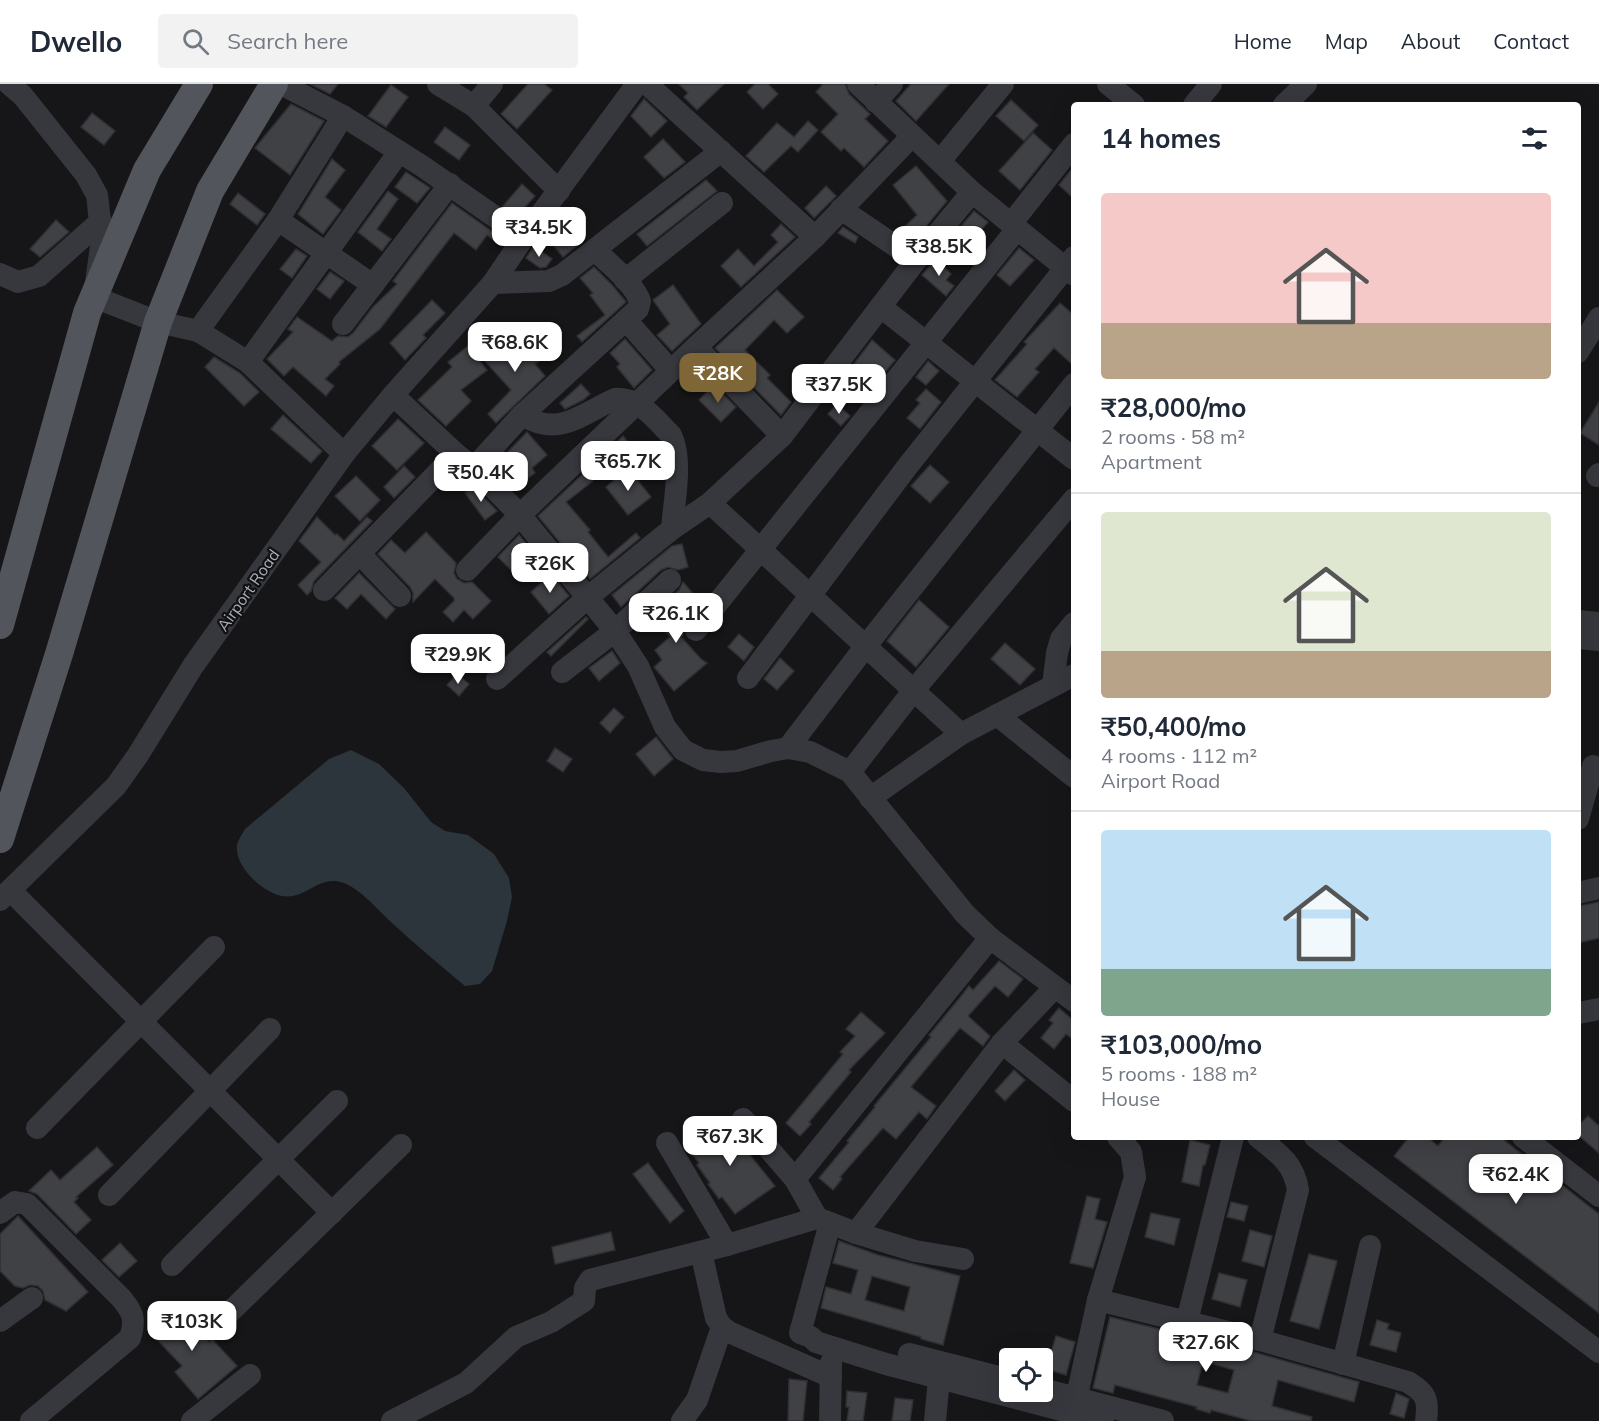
<!DOCTYPE html>
<html lang="en">
<head>
<meta charset="utf-8">
<style>
	body { margin:0; font-family:Mulish,sans-serif; background:#f2f2f3; color:#1f2937; height:100vh; display:flex; flex-direction:column; font-size:22px; white-space:nowrap }
	* { box-sizing:border-box; margin:0 }
	p { font-size:20px; color:#747a83 }
	.icon { flex:none; width:33px; height:33px; fill:none; stroke:currentColor; stroke-width:2; stroke-linecap:round; stroke-linejoin:round }
	.map { position:relative; flex:1; overflow:hidden }
	.panel { position:absolute; left:1071px; top:18px; width:510px; height:1038px; display:flex; flex-direction:column; background:#fff; border-radius:6px; box-shadow:0 6px 24px #0002 }
	.panel>* { flex:none }
	.fabs { position:absolute; left:999px; top:1264px; display:grid; gap:12px }
	.fabs a { display:grid; place-items:center; width:54px; height:54px; border-radius:6px; background:#fff; box-shadow:0 6px 24px #0002; font-size:30px }
	.price { position:absolute; translate:-50% -51px; padding:0 14px; border-radius:12px; background:#fff; color:#222; font-size:20px; line-height:39px; filter:drop-shadow(0 2px 3px #0008) }
	.price::after { content:''; position:absolute; left:50%; top:36px; width:18px; height:14px; margin-left:-9px; background:inherit; clip-path:polygon(0 0,100% 0,50% 100%) }
	.price.current { background:#7e6636; color:#fff }
	ul { padding:0; list-style:none }
	li { display:grid; align-content:center; gap:12px; height:318px; padding:0 30px }
	li+li { border-top:2px solid #e0e1e3 }
	li span { display:grid; place-items:center; height:186px; border-radius:6px; color:#555 }
	li>.icon { margin-inline-start:auto }
	span .icon { width:108px; height:108px; fill:#fffc; stroke-width:1 }
	li b { font-size:26px }
	h2 { display:flex; justify-content:space-between; align-items:center; height:72px; padding:0 30px; font-size:26px }
	header { display:flex; align-items:center; gap:36px; box-sizing:border-box; height:84px; padding:0 30px; background:#fff; border-bottom:2px solid #e0e1e3 }
	header strong { font-size:28px }
	nav { display:flex; gap:33px; margin-inline-start:auto; font-size:21px }
	.search { width:420px; height:54px; background:#f2f2f3; display:flex; align-items:center; gap:15px; box-sizing:border-box; padding:0 21px; border-radius:6px; color:#747a83; font-size:22px }
	.map>svg:first-child { display:block }
	.water { fill:#2c353c }
	.building { fill:#404145; stroke:#303034; stroke-width:1.5; fill-rule:evenodd }
	.lines { fill:none; stroke-linecap:round; stroke-linejoin:round }
	.minor { stroke:#37383d; stroke-width:22 }
	.major { stroke:#53555c; stroke-width:28 }
	.labels { text-anchor:middle; stroke-width:4.5; stroke-linejoin:round; paint-order:stroke }
	.street-label { font-size:16px; fill:#a8adb8; stroke:#111113 }
</style>
</head>
<body>
<header>
<strong>Dwello</strong>
<div class="search"><svg class="icon" aria-label="search" viewBox="0 0 24 24"><circle cx="10" cy="10" r="6"/><path d="M15 15l6 6"/></svg>Search here</div>
<nav><a>Home</a><a>Map</a><a>About</a><a>Contact</a></nav>
</header>
<div class="map">
<svg width="1599" height="1337" viewBox="0 0 1599 1337">
	<rect width="100%" height="100%" fill="#161618"/>
	<!-- water -->
	<path class="water" d="M351 666 379 680 404 704 431 738 445 747 468 751 494 770 509 794 512 813 507 837 492 887 480 900 465 902C440 881 416 861 392 839 380 828 368 814 355 805 321 782 310 817 282 812 262 808 234 782 237 761 238 756 243 749 245 745L329 675Z"/>
	<!-- building -->
	<g class="building">
		<path d="M310 0H338L330 10Z"/>
		<path d="M528 0H544L552 6 517 45 501 30Z"/>
		<path d="M679 0H724L697 26 684 13 688 9Z"/>
		<path d="M755 0H768L778 10 763 25 747 8Z"/>
		<path d="M823 0H845L849 10 870 30 865 35 888 57 864 83 844 64 841 67 821 48 838 30 816 8Z"/>
		<path d="M911 0H949L916 37 896 17Z"/>
		<path d="M391 1 408 13 386 43 368 32Z"/>
		<path d="M644 15 667 37 651 53 631 32Z"/>
		<path d="M1011 16 1038 41 1024 57 996 32Z"/>
		<path d="M291 20 324 37 290 91 255 64Z"/>
		<path d="M92 29 115 47 104 61 81 43Z"/>
		<path d="M808 37 818 46 798 68 791 62 764 88 746 72 777 39 794 53Z"/>
		<path d="M445 43 470 61 459 76 434 58Z"/>
		<path d="M1033 49 1052 66 1020 106 999 87Z"/>
		<path d="M663 55 685 78 664 94 644 73Z"/>
		<path d="M332 75 345 86 325 113 341 126 323 150 298 130Z"/>
		<path d="M916 82 947 117 913 158 899 148 917 131 893 101Z"/>
		<path d="M1074 82V115L1059 101Z"/>
		<path d="M406 88 430 104 417 119 395 103Z"/>
		<path d="M706 96 717 107 647 162 637 150Z"/>
		<path d="M522 100 535 112 517 132 503 122Z"/>
		<path d="M826 102 836 112 814 134 805 124Z"/>
		<path d="M388 107 398 115 377 145 391 155 382 167 358 148Z"/>
		<path d="M238 109 265 130 257 141 230 120Z"/>
		<path d="M452 119 504 156 500 161 487 151 476 166 454 149 380 245 339 278 340 280 325 295 334 302 326 312 293 283 284 292 267 275 293 248 288 245 297 233 332 257 338 252 348 253 353 249 373 223 397 200 393 197Z"/>
		<path d="M974 127 988 138 965 164 952 153Z"/>
		<path d="M56 136 69 148 40 173 30 165Z"/>
		<path d="M781 140 795 153 741 203 721 182 738 165 754 182 778 158 771 151Z"/>
		<path d="M843 143 858 153 855 159 838 149Z"/>
		<path d="M570 149 579 160 563 173 554 162Z"/>
		<path d="M534 162 552 175 546 183 540 184 526 174Z"/>
		<path d="M1019 164 1034 176 1010 202 997 191Z"/>
		<path d="M296 165 307 172 292 194 280 185Z"/>
		<path d="M936 175 951 190 946 196 954 202 946 212 922 191Z"/>
		<path d="M594 183 613 202 626 218 582 258 577 252 605 231 590 211 593 209 580 194Z"/>
		<path d="M330 188 344 197 330 215 317 205Z"/>
		<path d="M673 201 701 240 672 267 657 251 670 240 653 216Z"/>
		<path d="M777 206 804 233 787 249 774 236 745 266 770 291 767 294 791 318 781 331 715 264Z"/>
		<path d="M432 216 445 229 423 251 426 254 405 276 390 259Z"/>
		<path d="M1060 219 1074 231V282L1054 264 1035 285 1039 288 1017 313 995 296 1027 260 1024 258Z"/>
		<path d="M522 249 541 276 535 280 545 292 496 339 488 330 511 306 484 276Z"/>
		<path d="M625 255 652 286 634 304 617 283 620 280 610 269Z"/>
		<path d="M872 256 895 276 882 292 873 284 846 314 835 305Z"/>
		<path d="M468 262 487 286 461 306 471 317 446 342 418 316 452 283 448 278Z"/>
		<path d="M214 273 240 289 259 308 244 322 205 283Z"/>
		<path d="M928 277 939 287 926 301 916 293Z"/>
		<path d="M581 300 590 310 583 316 565 325 560 319Z"/>
		<path d="M714 301 736 323 721 338 699 316Z"/>
		<path d="M926 305 941 318 920 345 907 334 920 319 916 316Z"/>
		<path d="M1599 318V361L1580 349Z"/>
		<path d="M837 320 850 332 841 342 828 330Z"/>
		<path d="M283 331 322 367 311 379 271 345Z"/>
		<path d="M398 335 424 359 397 386 372 362Z"/>
		<path d="M527 348 547 371 532 384 535 389 513 405 496 387 497 386 494 382Z"/>
		<path d="M623 352 639 371 619 388 604 370Z"/>
		<path d="M930 381 949 398 930 419 911 402Z"/>
		<path d="M404 382 415 393 394 414 384 403Z"/>
		<path d="M628 384 651 413 628 431 606 403Z"/>
		<path d="M585 388 593 397 566 418 590 446 588 448 608 473 636 449 640 454 590 495 538 432Z"/>
		<path d="M356 392 380 416 360 437 335 412Z"/>
		<path d="M474 403 497 427 485 436 465 409Z"/>
		<path d="M317 433 335 451 337 450 344 457 367 433 372 437 314 497 311 507 307 511 298 501 321 478 299 457Z"/>
		<path d="M426 448 456 479 454 489 457 495 464 499 472 498 491 517 473 535 464 526 453 538 443 528 454 517V514L435 495 413 518V509L410 503 378 470 391 456 405 469Z"/>
		<path d="M519 451 536 471 516 491 498 473Z"/>
		<path d="M682 460 688 483 678 486 668 483 661 486 621 523 612 511 672 462Z"/>
		<path d="M359 489 395 525 386 535 361 510 347 525 335 514Z"/>
		<path d="M551 490 569 512 549 530 531 508Z"/>
		<path d="M683 498 695 512 671 532 683 547V551L681 553 701 575 707 579 674 607 654 583 662 576 655 566 670 553 655 534 665 526 662 522 679 506Z"/>
		<path d="M919 516 949 543 916 583 887 557Z"/>
		<path d="M586 533 588 535 551 572 547 568Z"/>
		<path d="M739 550 754 563 744 577 728 563Z"/>
		<path d="M1005 559 1035 585 1020 601 991 575Z"/>
		<path d="M612 567 620 579 599 597 589 584Z"/>
		<path d="M780 574 794 587 777 606 764 595Z"/>
		<path d="M457 590 469 600 459 612 447 601Z"/>
		<path d="M614 624 624 633 610 649 600 639Z"/>
		<path d="M656 653 673 675 654 692 636 670Z"/>
		<path d="M555 664 572 675 563 688 547 677Z"/>
		<path d="M1599 818V854L1578 859V822Z"/>
		<path d="M999 877 1023 895 1008 913 995 902 968 932 990 952 983 962 960 944 911 1003 936 1022 927 1035 919 1028 896 1055 883 1044 840 1093 842 1095 833 1106 819 1094 849 1058 847 1057 875 1023 874 1022 931 953 929 951 958 916 969 902 973 906Z"/>
		<path d="M1059 924 1074 937V956L1066 950 1054 965 1041 954 1053 939 1049 936Z"/>
		<path d="M861 928 885 949 849 986 851 988 809 1038 811 1040 800 1052 786 1039 843 970 840 968 855 952 846 945Z"/>
		<path d="M1014 986 1025 996 1005 1017 995 1007Z"/>
		<path d="M1588 1032 1599 1042V1069L1578 1051V1042Z"/>
		<path d="M725 1033 748 1065 746 1066 775 1102 735 1130 722 1113 719 1115 708 1100 710 1099 697 1081 699 1079 687 1063Z"/>
		<path d="M1409 1053H1427L1438 1062 1445 1053H1500L1599 1130V1229L1394 1072Z"/>
		<path d="M1190 1056 1210 1061 1205 1081H1203L1199 1102 1182 1098Z"/>
		<path d="M97 1063 113 1081 76 1113 78 1114 74 1118 91 1136 76 1150 37 1110 29 1107 51 1086 60 1096Z"/>
		<path d="M648 1079 684 1127 670 1139 633 1090Z"/>
		<path d="M1087 1112 1100 1115 1095 1135 1107 1138 1093 1184 1070 1179Z"/>
		<path d="M1231 1118 1248 1122 1244 1137 1227 1133Z"/>
		<path d="M1151 1129 1180 1135 1174 1161 1145 1153Z"/>
		<path d="M18 1132 88 1208 66 1227 45 1216 43 1207 38 1202 30 1201 23 1204 15 1202 0 1187V1150Z"/>
		<path d="M1250 1146 1272 1152 1264 1183 1242 1177Z"/>
		<path d="M611 1148 615 1166 555 1180 552 1163Z"/>
		<path d="M839 1157 878 1171 960 1192 943 1261 921 1255V1253L821 1224 826 1203 851 1210 858 1186 833 1179ZM872 1192 910 1203 904 1227 865 1216Z"/>
		<path d="M120 1159 137 1177 119 1193 102 1176Z"/>
		<path d="M1309 1170 1337 1177 1319 1245 1290 1237Z"/>
		<path d="M1219 1189 1247 1196 1240 1223 1212 1215Z"/>
		<path d="M175 1221 209 1258 212 1255 237 1282 198 1315 175 1288 182 1282 148 1246Z"/>
		<path d="M1110 1233 1257 1269 1359 1298 1354 1318 1278 1296 1272 1322 1312 1333 1311 1337H1251L1211 1326 1210 1329 1196 1325 1197 1323 1115 1301 1113 1309 1093 1304ZM1203 1277 1234 1286 1228 1309 1197 1301Z"/>
		<path d="M1377 1236 1389 1240 1387 1245 1401 1249 1396 1268 1370 1261Z"/>
		<path d="M1056 1252 1075 1258 1066 1291 1046 1285Z"/>
		<path d="M789 1295 807 1297 803 1337H788Z"/>
		<path d="M847 1307 867 1309 863 1337H847L849 1323H846Z"/>
		<path d="M1396 1309 1409 1315 1404 1334 1390 1330Z"/>
		<path d="M895 1314 913 1316 910 1337H892Z"/>
	</g>
	<g class="lines">
		<!-- minor -->
		<g class="minor">
			<path d="M9 0 23 12 86 91 97 111 102 155 94 213 158 238 198 247 248 278 344 370"/>
			<path d="M281 0 343 32 422 82 524 153"/>
			<path d="M438 0 474 22 559 107"/>
			<path d="M647 0 815 153"/>
			<path d="M858 0 972 108 1074 191"/>
			<path d="M1108 0 1134 21"/>
			<path d="M876 18 892 0"/>
			<path d="M1194 21 1211 0"/>
			<path d="M1284 21 1306 0"/>
			<path d="M474 22 492 0"/>
			<path d="M940 77 1003 0"/>
			<path d="M841 125 916 176"/>
			<path d="M278 136 373 201"/>
			<path d="M1011 140 1074 60"/>
			<path d="M0 190 18 198 39 192 101 137"/>
			<path d="M625 196 722 119"/>
			<path d="M493 199 549 197 562 191 721 67"/>
			<path d="M881 223 1074 375"/>
			<path d="M626 236 671 287"/>
			<path d="M343 240 450 100"/>
			<path d="M198 247 278 136 343 32"/>
			<path d="M696 263 782 352"/>
			<path d="M1578 268 1599 234"/>
			<path d="M248 278 399 68"/>
			<path d="M393 311 456 370 474 384 520 431 615 547 638 582 665 643 683 666 703 676 721 678 737 677 771 667 788 664 810 668 850 688 965 830 990 854 1074 917"/>
			<path d="M522 331C559 354 581 330 615 315 639 313 655 335 671 351 683 376 674 417 672 445"/>
			<path d="M474 384 522 331 638 225 640 217C632 197 610 181 595 166"/>
			<path d="M1597 392 1599 390"/>
			<path d="M710 419 961 650"/>
			<path d="M360 470 400 512"/>
			<path d="M467 486 520 431 696 263 815 153 912 52"/>
			<path d="M324 506 456 370"/>
			<path d="M1578 537 1599 539"/>
			<path d="M696 546 1017 145"/>
			<path d="M1578 554 1599 556"/>
			<path d="M562 588 615 547 670 496"/>
			<path d="M748 594 907 383 1074 173"/>
			<path d="M497 595 587 514 672 445 710 419 782 352 916 176 972 108"/>
			<path d="M1053 601 1057 569 1061 555 1074 539"/>
			<path d="M997 631 1074 693"/>
			<path d="M788 664 865 563 1074 300"/>
			<path d="M850 688 914 606 1074 415"/>
			<path d="M870 714 961 650 1074 591"/>
			<path d="M1578 735 1593 682"/>
			<path d="M10 806 332 1129"/>
			<path d="M1578 809 1599 804"/>
			<path d="M0 816 116 702 138 671 193 582 344 370 393 311 493 199 524 153 637 0"/>
			<path d="M1578 929 1599 925"/>
			<path d="M1002 959 1074 1017"/>
			<path d="M743 1035 795 1095 817 1134"/>
			<path d="M37 1044 214 863"/>
			<path d="M1258 1053C1278 1069 1294 1079 1298 1106L1260 1256"/>
			<path d="M1315 1053 1599 1268"/>
			<path d="M1523 1053 1599 1112"/>
			<path d="M667 1059 727 1161"/>
			<path d="M795 1095 990 854"/>
			<path d="M109 1111 270 945"/>
			<path d="M0 1129 15 1118 27 1120 121 1214C133 1228 136 1235 130 1254L31 1337"/>
			<path d="M830 1139 800 1249 811 1253 816 1258 886 1280 1103 1337"/>
			<path d="M856 1149 1002 959 1055 903"/>
			<path d="M701 1168 716 1234 722 1243 729 1248 831 1293"/>
			<path d="M172 1181 337 1017"/>
			<path d="M1098 1216 1260 1256 1408 1298C1426 1309 1429 1315 1426 1337"/>
			<path d="M227 1231 401 1061"/>
			<path d="M0 1237 32 1214"/>
			<path d="M1187 1237 1233 1053"/>
			<path d="M909 1270 1010 1296"/>
			<path d="M1343 1280 1370 1162"/>
			<path d="M1042 1305 1163 1337"/>
			<path d="M1073 1330 1098 1216 1135 1093 1131 1068 1118 1053"/>
			<path d="M192 1337 250 1291"/>
			<path d="M392 1337 466 1299 516 1253 551 1238 584 1217 585 1204 590 1196 727 1161 817 1134 856 1149 915 1167 963 1175"/>
			<path d="M682 1337 697 1316 722 1243"/>
			<path d="M830 1337 831 1279"/>
			<path d="M935 1337 939 1295"/>
		</g>
		<!-- major -->
		<g class="major">
			<path d="M0 541 87 229 147 86 199 0"/>
			<path d="M0 755 59 570 158 238 210 107 274 0"/>
		</g>
	</g>
	<g class="labels">
		<!-- street labels -->
		<g class="street-label">
			<text transform="translate(248 506) rotate(-55)" y="6">Airport Road</text>
		</g>
	</g>
</svg>
<div class="fabs">
<a><svg class="icon" aria-label="locate" viewBox="0 0 24 24"><circle cx="12" cy="12" r="6"/><path d="M12 2v4M12 18v4M2 12h4M18 12h4"/></svg></a>
</div>
<b class="price" style="left:539px;top:174px">₹34.5K</b>
<b class="price" style="left:939px;top:193px">₹38.5K</b>
<b class="price" style="left:515px;top:289px">₹68.6K</b>
<b class="price current" style="left:718px;top:320px">₹28K</b>
<b class="price" style="left:839px;top:331px">₹37.5K</b>
<b class="price" style="left:628px;top:408px">₹65.7K</b>
<b class="price" style="left:481px;top:419px">₹50.4K</b>
<b class="price" style="left:550px;top:510px">₹26K</b>
<b class="price" style="left:676px;top:560px">₹26.1K</b>
<b class="price" style="left:458px;top:601px">₹29.9K</b>
<b class="price" style="left:730px;top:1083px">₹67.3K</b>
<b class="price" style="left:1516px;top:1121px">₹62.4K</b>
<b class="price" style="left:192px;top:1268px">₹103K</b>
<b class="price" style="left:1206px;top:1289px">₹27.6K</b>
<section class="panel">
<h2>14 homes<svg class="icon" aria-label="filters" viewBox="0 0 24 24"><path d="M4 7h16M4 17h16"/><circle cx="9" cy="7" r="2"/><circle cx="15" cy="17" r="2"/></svg></h2>
<ul>
<li><span style="background:linear-gradient(#f6c9c9 70%,#b9a48a 0)"><svg class="icon" aria-label="home" viewBox="0 0 24 24"><path d="M3 11l9-7 9 7M6 9v11h12V9"/></svg></span><div><b>₹28,000/mo</b><p>2 rooms · 58 m²</p><p>Apartment</p></div></li>
<li><span style="background:linear-gradient(#dfe7d0 75%,#b9a48a 0)"><svg class="icon" aria-label="home" viewBox="0 0 24 24"><path d="M3 11l9-7 9 7M6 9v11h12V9"/></svg></span><div><b>₹50,400/mo</b><p>4 rooms · 112 m²</p><p>Airport Road</p></div></li>
<li><span style="background:linear-gradient(#bfe0f5 75%,#7fa58c 0)"><svg class="icon" aria-label="home" viewBox="0 0 24 24"><path d="M3 11l9-7 9 7M6 9v11h12V9"/></svg></span><div><b>₹103,000/mo</b><p>5 rooms · 188 m²</p><p>House</p></div></li>
</ul>
</section>
</div>
</body>
</html>
